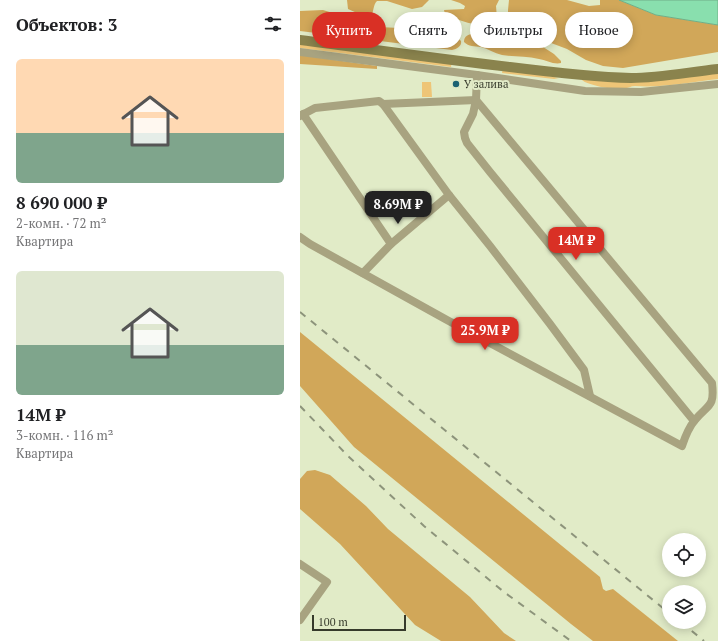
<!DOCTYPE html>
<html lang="ru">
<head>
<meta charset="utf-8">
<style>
	body { margin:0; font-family:"PT Serif",serif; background:#f6f6f6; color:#202124; height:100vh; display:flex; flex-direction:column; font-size:15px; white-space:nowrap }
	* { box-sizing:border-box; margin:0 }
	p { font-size:13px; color:#757577 }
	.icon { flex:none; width:22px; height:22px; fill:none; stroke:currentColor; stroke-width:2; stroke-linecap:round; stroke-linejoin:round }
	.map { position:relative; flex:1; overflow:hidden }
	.side { display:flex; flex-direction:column; background:#fff; width:300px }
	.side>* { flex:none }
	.banner { position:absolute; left:12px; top:12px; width:346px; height:36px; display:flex; gap:8px }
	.tools { position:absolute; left:362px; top:533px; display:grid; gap:8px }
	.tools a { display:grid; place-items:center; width:44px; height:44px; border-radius:50%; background:#fff; box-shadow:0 2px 10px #0003; font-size:20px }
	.scale { position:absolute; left:12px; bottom:10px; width:94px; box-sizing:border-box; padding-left:4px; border:2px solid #363a2b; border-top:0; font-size:11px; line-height:14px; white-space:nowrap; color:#363a2b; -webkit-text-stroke:3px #e1ebc7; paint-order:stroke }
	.price { position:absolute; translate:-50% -34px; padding:0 9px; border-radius:8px; background:#d93025; color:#fff; font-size:13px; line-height:26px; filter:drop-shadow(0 1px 2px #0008) }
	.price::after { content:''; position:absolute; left:50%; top:24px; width:12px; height:9px; margin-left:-6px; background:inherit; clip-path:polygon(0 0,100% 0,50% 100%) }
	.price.active { background:#222; color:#fff }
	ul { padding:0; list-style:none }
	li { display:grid; align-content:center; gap:8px; height:212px; padding:0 16px }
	li span { display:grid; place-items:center; height:124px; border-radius:6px; color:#555 }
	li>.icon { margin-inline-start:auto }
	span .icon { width:72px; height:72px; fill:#fffc; stroke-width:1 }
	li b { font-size:17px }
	h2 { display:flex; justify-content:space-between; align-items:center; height:48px; padding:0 16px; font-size:17px }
	.tag { padding:0 14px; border-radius:18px; background:#fff; box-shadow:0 2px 10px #0003; font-size:14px; line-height:36px }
	.tag.active { background:#d93025; color:#fff }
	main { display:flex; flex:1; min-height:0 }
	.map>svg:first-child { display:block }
	.green { fill:#eec577 }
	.forest { fill:#d1a759 }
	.water { fill:#89dfae; stroke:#70ae87 }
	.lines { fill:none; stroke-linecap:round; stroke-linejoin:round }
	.minor { stroke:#a8a380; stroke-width:8 }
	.secondary { stroke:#8a834d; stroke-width:10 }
	.rail { stroke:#8d947b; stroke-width:2; stroke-dasharray:7 7; stroke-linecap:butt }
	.poi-dot { fill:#1b6272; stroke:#e1ebc7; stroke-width:1.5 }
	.labels { text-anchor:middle; stroke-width:4; stroke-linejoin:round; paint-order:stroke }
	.poi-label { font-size:11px; fill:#363a2b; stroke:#e1ebc7; text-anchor:start }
</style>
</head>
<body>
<main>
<section class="side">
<h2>Объектов: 3<svg class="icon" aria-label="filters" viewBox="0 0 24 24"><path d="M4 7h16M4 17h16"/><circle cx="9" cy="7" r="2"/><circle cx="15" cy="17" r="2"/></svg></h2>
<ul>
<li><span style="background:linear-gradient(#ffd9b3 60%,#7fa58c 0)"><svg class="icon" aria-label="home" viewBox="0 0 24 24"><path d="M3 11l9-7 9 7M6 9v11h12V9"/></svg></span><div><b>8 690 000 ₽</b><p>2-комн. · 72 m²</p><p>Квартира</p></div></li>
<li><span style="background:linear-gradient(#dfe7d0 60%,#7fa58c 0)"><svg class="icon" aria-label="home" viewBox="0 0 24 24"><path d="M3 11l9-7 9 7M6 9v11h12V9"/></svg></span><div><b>14M ₽</b><p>3-комн. · 116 m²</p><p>Квартира</p></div></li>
</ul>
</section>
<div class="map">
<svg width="418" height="641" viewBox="0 0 418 641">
	<rect width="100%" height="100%" fill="#e1ebc7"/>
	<!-- green -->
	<g class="green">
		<path d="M0 42 152 61 151 67 0 48Z"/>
		<path d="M203 68 259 78 254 79 202 73Z"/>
		<path d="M418 72V79C391 82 363 88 335 86 331 86 328 88 324 89 316 91 287 85 282 80L284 79Z"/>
		<path d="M122 82H131L132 97H122Z"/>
	</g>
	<!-- forest -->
	<g class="forest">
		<path d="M47 0H129L122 7 112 9 87 1H77C73 5 74 11 71 17L57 13 48 9Z"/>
		<path d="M151 0H199L196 6 197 18 192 27C174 25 161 22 145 14L144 10 164 9 165 6 160 3Z"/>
		<path d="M209 0H267L289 6 300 5V0H319L356 15 418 25V52L323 68 303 66 286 60 267 49 222 32 208 23V10Z"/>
		<path d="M23 10 36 14 55 23 69 22 79 27 99 28 115 36 147 41 159 39 161 41C162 46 157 49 152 50L0 31V11Z"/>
		<path d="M171 34 184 36 199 40 231 42 240 45 254 54 261 61V63C254 65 246 60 239 59 227 56 214 57 202 55 194 53 188 49 181 47 174 46 169 47 164 42 164 37 167 35 171 34Z"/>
		<path d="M0 55 77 66V69L0 64Z"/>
		<path d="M0 332 300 577 303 589 306 591 313 589 378 641H293L271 624 54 447 0 386Z"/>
		<path d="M15 470 30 475 66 506 88 529 170 597 204 633 216 641H141L115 625 40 544 0 509V479L7 471Z"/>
	</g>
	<!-- water -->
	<path class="water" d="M319 0H418V25L356 15Z"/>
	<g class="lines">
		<!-- minor -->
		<g class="minor">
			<path d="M0 52 177 75 285 91 341 92 418 84"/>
			<path d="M177 75 176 100 173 114 164 132 165 138 167 143 190 172 394 421"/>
			<path d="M176 100 83 104 149 195 190 246 250 324 284 370 290 396"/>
			<path d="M3 114 91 244"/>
			<path d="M0 116 15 108 79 101 83 104"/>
			<path d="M0 237 10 244 147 320 382 446C385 437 389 427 395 420 408 404 415 408 412 383L176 100"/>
			<path d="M63 273 91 244 149 195"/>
			<path d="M0 564 27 582 0 620"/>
		</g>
		<!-- secondary -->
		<path class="secondary" d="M0 40C70 49 140 59 210 67 250 72 290 77 331 78 360 78 389 72 418 69"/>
		<!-- rail -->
		<g class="rail">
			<path d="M0 312 369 613"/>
			<path d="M0 406 48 456 124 526 204 592 271 641"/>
			<path d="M381 622 404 641"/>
		</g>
	</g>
	<!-- markers -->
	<circle class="poi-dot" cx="156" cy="84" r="4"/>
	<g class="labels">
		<!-- poi labels -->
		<g class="poi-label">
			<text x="164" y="88">У залива</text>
		</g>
	</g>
</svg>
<div class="tools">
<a><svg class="icon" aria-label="locate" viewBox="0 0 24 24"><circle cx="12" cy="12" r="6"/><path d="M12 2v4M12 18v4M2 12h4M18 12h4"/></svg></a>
<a><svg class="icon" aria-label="layers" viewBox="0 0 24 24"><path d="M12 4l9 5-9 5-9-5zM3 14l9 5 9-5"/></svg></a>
</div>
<div class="scale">100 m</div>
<b class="price active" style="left:98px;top:225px">8.69M ₽</b>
<b class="price" style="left:276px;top:261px">14M ₽</b>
<b class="price" style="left:185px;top:351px">25.9M ₽</b>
<div class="banner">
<a class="tag active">Купить</a>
<a class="tag">Снять</a>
<a class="tag">Фильтры</a>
<a class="tag">Новое</a>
</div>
</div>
</main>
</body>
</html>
